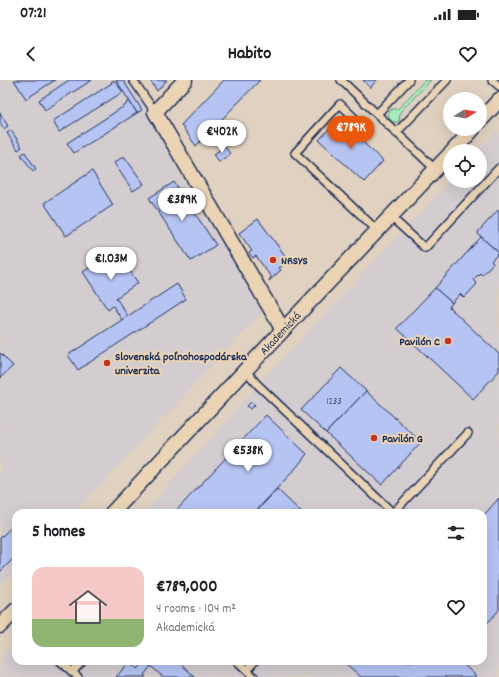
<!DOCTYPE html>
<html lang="en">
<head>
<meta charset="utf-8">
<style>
	body { margin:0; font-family:Dekko,sans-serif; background:#f6f6f6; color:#202124; height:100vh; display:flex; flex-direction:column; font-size:15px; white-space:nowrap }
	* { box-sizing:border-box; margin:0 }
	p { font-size:13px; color:#757577 }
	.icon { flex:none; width:22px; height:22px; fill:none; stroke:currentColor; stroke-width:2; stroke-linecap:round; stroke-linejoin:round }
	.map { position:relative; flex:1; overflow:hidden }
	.drawer { position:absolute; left:12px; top:429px; width:475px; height:156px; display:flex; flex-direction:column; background:#fff; border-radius:12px; box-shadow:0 4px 16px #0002 }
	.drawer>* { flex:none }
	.needle { width:26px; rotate:79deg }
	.buttons { position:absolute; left:443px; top:12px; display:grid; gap:8px }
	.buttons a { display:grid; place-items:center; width:44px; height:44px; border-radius:50%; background:#fff; box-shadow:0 4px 16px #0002; font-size:20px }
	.price { position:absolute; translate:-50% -34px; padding:0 9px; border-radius:14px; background:#fff; color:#222; font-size:13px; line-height:26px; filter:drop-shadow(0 1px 2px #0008) }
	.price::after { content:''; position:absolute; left:50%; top:24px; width:12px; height:9px; margin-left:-6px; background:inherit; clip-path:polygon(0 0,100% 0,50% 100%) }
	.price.on { background:#ea580c; color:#fff }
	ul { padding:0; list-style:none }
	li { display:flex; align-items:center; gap:12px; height:100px; padding:0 20px }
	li+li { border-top:1px solid #e0e0e0 }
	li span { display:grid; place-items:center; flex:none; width:112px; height:80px; border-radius:12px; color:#555 }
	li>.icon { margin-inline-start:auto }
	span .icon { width:48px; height:48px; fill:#fffc; stroke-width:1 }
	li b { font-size:17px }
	h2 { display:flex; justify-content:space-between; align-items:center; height:48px; padding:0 20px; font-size:17px }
	.status { display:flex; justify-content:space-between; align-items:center; height:28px; padding:0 20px; background:#fff; direction:ltr }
	.status svg { height:11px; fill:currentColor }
	header { display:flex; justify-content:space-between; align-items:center; height:52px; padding:0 20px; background:#fff; font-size:18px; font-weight:800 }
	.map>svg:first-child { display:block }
	.built { fill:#d3cdd0 }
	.green { fill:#a7edb9; stroke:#618e8c }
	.building { fill:#b6c4f4; stroke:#1b2f5e }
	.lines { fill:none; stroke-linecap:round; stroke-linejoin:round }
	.service-casing { stroke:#1b2f5e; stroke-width:10 }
	.minor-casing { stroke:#1b2f5e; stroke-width:17 }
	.service { stroke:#ead4b3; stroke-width:7 }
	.minor { stroke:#ead4b3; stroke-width:14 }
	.poi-dot { fill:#c8321e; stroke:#ead4b3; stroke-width:1.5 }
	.labels { text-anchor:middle; stroke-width:4; stroke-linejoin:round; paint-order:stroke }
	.number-label { font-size:10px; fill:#425484 }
	.poi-label { font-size:12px; font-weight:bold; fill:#1b2f5e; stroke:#ead4b3; text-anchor:start }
	.street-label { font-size:12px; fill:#1b2f5e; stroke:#ead4b3 }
</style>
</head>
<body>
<div class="status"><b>07:21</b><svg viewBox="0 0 49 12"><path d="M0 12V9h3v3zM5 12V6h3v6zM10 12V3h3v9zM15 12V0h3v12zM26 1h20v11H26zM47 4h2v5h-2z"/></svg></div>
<header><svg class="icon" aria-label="back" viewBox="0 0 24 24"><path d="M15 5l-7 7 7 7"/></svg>Habito<svg class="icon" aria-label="heart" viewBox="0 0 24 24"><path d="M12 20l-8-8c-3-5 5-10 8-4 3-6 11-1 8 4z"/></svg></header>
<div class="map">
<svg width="499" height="597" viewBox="0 0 499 597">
	<rect width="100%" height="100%" fill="#e0d1c0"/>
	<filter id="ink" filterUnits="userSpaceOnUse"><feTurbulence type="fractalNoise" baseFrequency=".025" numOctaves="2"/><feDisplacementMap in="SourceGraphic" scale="8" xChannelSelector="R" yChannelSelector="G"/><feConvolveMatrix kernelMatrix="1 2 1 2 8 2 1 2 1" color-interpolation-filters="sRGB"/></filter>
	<g filter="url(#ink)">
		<!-- built -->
		<g class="built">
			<path d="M0 0H133L166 51 178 92 264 230 74 433H16V489L0 504Z"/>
			<path d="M499 49V597H0V579L16 562V581H483V433H144L258 305 450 101H480V71H478Z"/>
		</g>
		<!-- green -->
		<path class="green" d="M425 0H431L400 32 399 42H392L388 36 391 29H398Z"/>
		<!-- building -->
		<g class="building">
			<path d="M14 0H55L26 19Z"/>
			<path d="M69 0H92L45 30 39 20Z"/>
			<path d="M114 0 123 12 59 52 53 41 112 3 111 2Z"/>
			<path d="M116 0H123L142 30 137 33Z"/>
			<path d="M150 0H167L157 11Z"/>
			<path d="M224 0H260L196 66 181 45Z"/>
			<path d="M363 0H377L370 8Z"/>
			<path d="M129 21 137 33 74 73 67 63 126 25V24Z"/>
			<path d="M0 33 8 46 4 49 0 43Z"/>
			<path d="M338 39 383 81 364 102 319 60Z"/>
			<path d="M11 50 22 67 18 70 7 53Z"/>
			<path d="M225 66 230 74 219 82 214 74Z"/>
			<path d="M25 72 36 89 33 91 21 75Z"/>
			<path d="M124 76 144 104 133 111 114 83Z"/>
			<path d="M92 91 113 125 66 156 44 123Z"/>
			<path d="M174 102 216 165 191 181 149 118Z"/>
			<path d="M499 129V173L478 154V152Z"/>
			<path d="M258 139 289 181 279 188 281 190 269 201 271 197 256 176 253 178 249 173 252 171 239 153Z"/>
			<path d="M481 157 499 173 491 181 493 183 482 195 480 193 473 200 477 204 464 218 460 214 452 223 435 208Z"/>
			<path d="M116 170 138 203 116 218 128 236 122 240 113 226 108 230 83 192Z"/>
			<path d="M177 204 186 219 78 290 68 275Z"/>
			<path d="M435 208 452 223 449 227 499 274V291L473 319 397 248Z"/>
			<path d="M0 273 13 286 0 298Z"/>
			<path d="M341 288 366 311 326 353 301 330Z"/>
			<path d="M366 311 421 362 382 405 326 353Z"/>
			<path d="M251 322 255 325 251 329 247 326Z"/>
			<path d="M266 335 307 374 296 388 254 433H174Z"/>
			<path d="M277 409 302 433H255Z"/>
			<path d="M499 418V530L483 548V436Z"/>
			<path d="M16 443V476L0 492V458Z"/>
			<path d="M145 581 151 586 144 595 146 597H116L129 582 138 589Z"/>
			<path d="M145 581H178L195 597H163Z"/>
			<path d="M343 581H460L477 597H361Z"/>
		</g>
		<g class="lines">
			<defs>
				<g id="service">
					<path d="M133 0 155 32"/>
					<path d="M341 0 436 90"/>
					<path d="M492 0 499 6"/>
					<path d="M377 34 409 0"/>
					<path d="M366 49 340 24 295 73 378 151"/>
					<path d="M396 53 447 0"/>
					<path d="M391 137 425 168 499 88"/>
					<path d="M245 290 258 305 393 433"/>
					<path d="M393 433 468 353"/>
					<path d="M60 581 78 597"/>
					<path d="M237 581 254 597"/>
					<path d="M247 590 255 581"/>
					<path d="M72 592 83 581"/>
				</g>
				<g id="minor">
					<path d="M185 0 155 32 283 250"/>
					<path d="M480 41 499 20"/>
					<path d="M453 71 473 49"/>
					<path d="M112 433 283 250 450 74"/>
					<path d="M0 546 16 530"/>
				</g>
			</defs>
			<!-- service casing -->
			<use href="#service" class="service-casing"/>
			<!-- minor casing -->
			<use href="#minor" class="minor-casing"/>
			<!-- service -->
			<use href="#service" class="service"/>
			<!-- minor -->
			<use href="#minor" class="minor"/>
		</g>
	</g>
	<!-- markers -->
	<g class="poi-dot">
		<circle cx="273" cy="180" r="4"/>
		<circle cx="448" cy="261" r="4"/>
		<circle cx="107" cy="283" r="4"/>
		<circle cx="374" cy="358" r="4"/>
	</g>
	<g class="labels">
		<!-- number labels -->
		<g class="number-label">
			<text x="334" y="324">1233</text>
		</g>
		<!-- poi labels -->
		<g class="poi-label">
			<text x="281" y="184">NRSYS</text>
			<text x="440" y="265" text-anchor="end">Pavilón C</text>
			<text x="115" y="280">Slovenská poľnohospodárska<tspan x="115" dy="14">univerzita</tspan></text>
			<text x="382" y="362">Pavilón G</text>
		</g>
		<!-- street labels -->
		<g class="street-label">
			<text transform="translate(280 253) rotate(-47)" y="4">Akademická</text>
		</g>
	</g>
</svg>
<div class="buttons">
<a><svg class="needle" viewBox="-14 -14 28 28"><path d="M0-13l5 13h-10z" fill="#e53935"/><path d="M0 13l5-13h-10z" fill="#757577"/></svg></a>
<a><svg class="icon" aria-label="locate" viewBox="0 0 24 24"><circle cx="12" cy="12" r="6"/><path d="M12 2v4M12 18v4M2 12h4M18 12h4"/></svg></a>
</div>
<b class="price on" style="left:351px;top:70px">€789K</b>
<b class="price" style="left:222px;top:74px">€402K</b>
<b class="price" style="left:182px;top:142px">€389K</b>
<b class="price" style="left:111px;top:201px">€1.03M</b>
<b class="price" style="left:248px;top:393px">€538K</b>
<section class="drawer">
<h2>5 homes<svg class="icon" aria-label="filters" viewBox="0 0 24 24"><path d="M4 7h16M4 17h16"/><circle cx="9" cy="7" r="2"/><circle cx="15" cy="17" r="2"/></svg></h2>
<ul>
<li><span style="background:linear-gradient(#f6c9c9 65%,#8fb573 0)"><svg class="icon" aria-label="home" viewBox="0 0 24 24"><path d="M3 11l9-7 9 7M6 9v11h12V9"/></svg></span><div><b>€789,000</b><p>4 rooms · 104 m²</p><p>Akademická</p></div><svg class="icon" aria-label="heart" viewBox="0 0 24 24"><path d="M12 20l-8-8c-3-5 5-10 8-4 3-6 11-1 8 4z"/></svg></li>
</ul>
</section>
</div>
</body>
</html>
